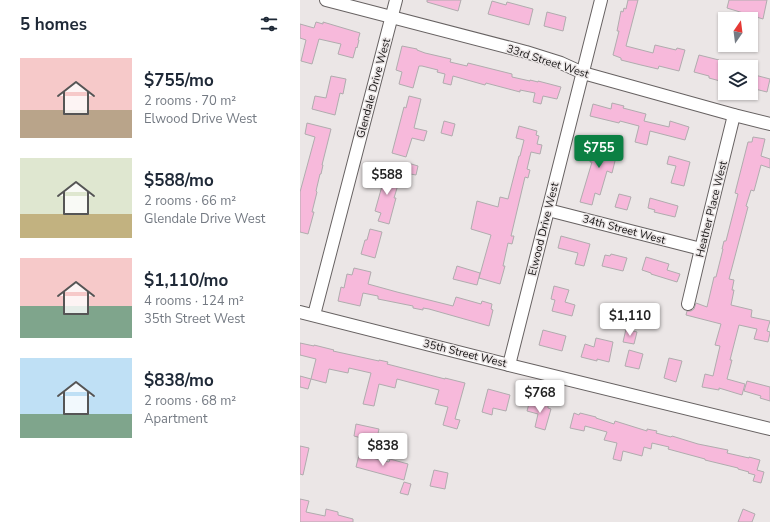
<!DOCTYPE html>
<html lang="en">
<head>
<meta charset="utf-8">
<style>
	body { margin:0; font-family:"Nunito Sans",sans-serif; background:#f2f2f3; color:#1f2937; height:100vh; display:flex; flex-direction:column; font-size:15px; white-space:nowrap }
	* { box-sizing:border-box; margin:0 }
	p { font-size:13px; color:#747a83 }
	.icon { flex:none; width:22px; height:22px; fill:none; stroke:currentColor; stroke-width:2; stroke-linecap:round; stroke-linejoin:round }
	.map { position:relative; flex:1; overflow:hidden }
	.sheet { display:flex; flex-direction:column; background:#fff; width:300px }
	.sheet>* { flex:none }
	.needle { width:26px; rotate:14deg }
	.buttons { position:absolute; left:418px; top:12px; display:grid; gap:8px }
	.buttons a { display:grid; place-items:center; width:40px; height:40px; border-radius:0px; background:#fff; box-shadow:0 1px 3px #0004; font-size:20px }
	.price { position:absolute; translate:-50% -34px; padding:0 9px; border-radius:4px; background:#fff; color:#222; font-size:13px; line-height:26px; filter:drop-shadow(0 1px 2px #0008) }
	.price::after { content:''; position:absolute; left:50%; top:24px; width:12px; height:9px; margin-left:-6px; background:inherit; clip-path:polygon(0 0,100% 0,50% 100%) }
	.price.selected { background:#0b8043; color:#fff }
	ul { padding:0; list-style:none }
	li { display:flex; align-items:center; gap:12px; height:100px; padding:0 20px }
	li span { display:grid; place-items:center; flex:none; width:112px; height:80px; border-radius:0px; color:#555 }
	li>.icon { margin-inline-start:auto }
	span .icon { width:48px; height:48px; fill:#fffc; stroke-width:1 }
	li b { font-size:17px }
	h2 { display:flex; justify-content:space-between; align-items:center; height:48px; padding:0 20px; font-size:17px }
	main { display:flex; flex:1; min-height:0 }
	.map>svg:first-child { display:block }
	.building { fill:#f7b9db; stroke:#b0acae }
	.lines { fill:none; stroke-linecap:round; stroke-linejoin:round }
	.minor-casing { stroke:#676262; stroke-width:14 }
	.minor { stroke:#fff; stroke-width:12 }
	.labels { text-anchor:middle; stroke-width:3; stroke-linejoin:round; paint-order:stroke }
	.street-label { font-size:11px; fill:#141212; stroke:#ebe6e6 }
</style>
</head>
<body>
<main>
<section class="sheet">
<h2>5 homes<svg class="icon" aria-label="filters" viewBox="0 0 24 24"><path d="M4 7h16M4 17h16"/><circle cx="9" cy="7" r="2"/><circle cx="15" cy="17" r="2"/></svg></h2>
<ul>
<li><span style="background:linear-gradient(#f6c9c9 65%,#b9a48a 0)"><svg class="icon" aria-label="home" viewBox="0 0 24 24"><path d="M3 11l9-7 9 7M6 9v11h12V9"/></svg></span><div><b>$755/mo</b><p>2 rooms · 70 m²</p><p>Elwood Drive West</p></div></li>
<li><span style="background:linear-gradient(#dfe7d0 70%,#c2b280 0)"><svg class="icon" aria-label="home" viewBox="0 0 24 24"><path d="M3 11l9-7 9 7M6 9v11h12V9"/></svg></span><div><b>$588/mo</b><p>2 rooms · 66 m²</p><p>Glendale Drive West</p></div></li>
<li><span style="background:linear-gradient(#f6c9c9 60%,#7fa58c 0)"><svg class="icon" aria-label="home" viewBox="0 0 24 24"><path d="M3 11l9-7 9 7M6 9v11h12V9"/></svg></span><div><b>$1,110/mo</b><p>4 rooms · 124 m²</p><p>35th Street West</p></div></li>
<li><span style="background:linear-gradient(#bfe0f5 70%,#7fa58c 0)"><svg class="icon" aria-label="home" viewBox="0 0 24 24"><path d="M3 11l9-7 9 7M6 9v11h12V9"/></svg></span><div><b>$838/mo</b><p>2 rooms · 68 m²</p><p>Apartment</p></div></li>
</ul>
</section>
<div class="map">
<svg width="470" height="522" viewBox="0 0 470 522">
	<rect width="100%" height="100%" fill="#ebe6e6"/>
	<!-- building -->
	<g class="building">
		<path d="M127 0H161L158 11 127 2Z"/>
		<path d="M328 0H338L326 46 353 53 355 45 376 50 377 48 385 50 379 71 359 66 358 69 341 65 321 60V58L313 55 319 31H317L321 11 323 12 324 8 326 9Z"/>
		<path d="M429 0H467L463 19 427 8Z"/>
		<path d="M192 1 206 5 207 2 233 9 229 25 188 14Z"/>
		<path d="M247 12 266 17 263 31 244 26Z"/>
		<path d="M16 22 23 24V22L60 33 58 40H59L57 48 56 47 53 58 38 54 41 44 19 39 12 64 1 61 6 40 0 38V24L14 28Z"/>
		<path d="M102 46 117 49V50L125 53 151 59 150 62 167 66 168 63 212 74V77L230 81V80L238 82V81L261 87 257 99 243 96 241 104 233 102 235 93 220 90V92L186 83 185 85 153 76 151 85 143 83 145 74 137 72 138 70 122 66H119L113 88 99 84 102 72 96 70Z"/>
		<path d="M399 55 419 60V61L425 63V81L421 80 420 81 409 78V76L394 72Z"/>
		<path d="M451 74 470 79 467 92 451 88Z"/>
		<path d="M31 76 46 79 43 94 40 93 35 115 12 109 15 96 26 98Z"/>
		<path d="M109 96 121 99 114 128 127 131 124 141 112 138 106 157 92 153 104 107 106 108Z"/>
		<path d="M312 103 324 106 323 108 346 114 344 121 369 127 370 121 389 127 385 140 350 131 347 145 335 142 339 126 320 121 319 123 290 116 293 104 311 109Z"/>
		<path d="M144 121 155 124 152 136 141 133Z"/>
		<path d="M7 123 31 129 22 165H23L21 174H20L16 191 17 192 12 212H14L8 234 0 232V192L15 137 5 134Z"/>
		<path d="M219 126 237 131 236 135 239 136 237 144 242 145 240 154 231 152 227 169 230 170 228 178 225 177 211 236H214L212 244 208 243 203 266H205L200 284 179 278 191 235 171 229 177 201 198 207 200 197 208 199 219 156H220L224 140 216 138Z"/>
		<path d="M453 137 465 139 461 156 470 159V168L461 165 454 191 451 190 446 206 448 207 429 279 434 280 432 290H434L431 305 452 310 451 317 470 321 467 331 470 332V333L468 342 454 339 457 329 439 325 430 360H432L427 379 445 384 442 395 419 388V390L402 387 405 374 413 376 420 346 415 345 421 324 386 315 387 311H391L394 309 396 303 407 307 414 277H416L423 249H422L424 241H426L438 194 435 193 448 142H452Z"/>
		<path d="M296 139 319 145 312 173 307 171 300 195 295 193 292 205 280 202 292 162H290Z"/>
		<path d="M369 156 390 162 384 186 371 183 376 166 367 164Z"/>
		<path d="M108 163 118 166 116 175 105 173Z"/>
		<path d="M83 170 101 175 94 198H96L89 224 78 221 81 213 75 211 82 186 83 180H80Z"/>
		<path d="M319 194 331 197 327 210 315 207Z"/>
		<path d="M350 198 378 206 375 217 354 212 355 210 348 208Z"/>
		<path d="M70 229 82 232 75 258 61 254 65 240H67Z"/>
		<path d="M261 236 290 244 284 266 275 264 278 253 258 248Z"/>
		<path d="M311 254 327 258 323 271 302 266 305 255 310 256Z"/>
		<path d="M346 257 369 264 367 270 380 274 377 282 351 274V273L342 270Z"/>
		<path d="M157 266 180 273 177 285 153 279Z"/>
		<path d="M54 268 71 272 68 284 97 292 153 306 156 297 181 304 182 301 192 304 191 309 193 310 189 326 129 309 123 308V310L113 308V306L78 299V296L63 293 60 306 38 301 41 287 44 288 47 274 52 275Z"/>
		<path d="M254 286 269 290 265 302 275 305 272 316 252 311 255 300 251 299Z"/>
		<path d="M326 329 337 332 334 344 323 342Z"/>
		<path d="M243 330 266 336 262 351 239 345Z"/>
		<path d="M296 338 313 342 309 362 297 359V361L281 357 285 344 294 347Z"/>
		<path d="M0 343 14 346V345L34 350 33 351 79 361V360L88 362 87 364 145 379V378L165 383 155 419 160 420 157 429 143 425 148 407 135 404 139 390 97 379 95 388 79 384 74 406 63 404 71 373 49 368 48 373 29 369 26 383 11 379 16 359 0 355Z"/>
		<path d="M329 350 343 354 339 369 325 366Z"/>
		<path d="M369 358 382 361 376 382 364 378Z"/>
		<path d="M0 376 11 379 8 389 0 387Z"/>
		<path d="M447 381 470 387V401L460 398 461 396 444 391Z"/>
		<path d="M188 389 210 395 206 411 193 408 192 415 182 412Z"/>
		<path d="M230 400 248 405V408L251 409 245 430 235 427 238 414 227 411Z"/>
		<path d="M274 413 279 415 280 413 296 417V418L314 424 315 421 347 431V429L357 431 356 433 371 437 372 436 398 444 428 450 427 453 449 458V457L460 460 457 470 464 472 461 483 453 481 455 475 448 473 449 472 438 469V468L405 460V459L368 449 369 447 352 443 351 449 344 447 342 456 323 451 321 461 313 459 317 443 304 440 307 432 285 426 284 431 270 428Z"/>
		<path d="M56 424 79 429 76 442 54 436Z"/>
		<path d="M0 446 9 448 3 475 0 474Z"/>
		<path d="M59 455 89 462 90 459 108 464 104 480 56 467Z"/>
		<path d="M134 470 148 473 145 489 130 486Z"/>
		<path d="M104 482 111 484 108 495 100 493Z"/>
		<path d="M0 499 9 501 6 512 25 516 26 509 38 512V515L53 519V522H0Z"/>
		<path d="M443 509 455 514 452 522H438Z"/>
	</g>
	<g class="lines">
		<defs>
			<g id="minor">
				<path d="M26 0 226 52 261 63 283 73 434 115 470 124"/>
				<path d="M248 210 401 249"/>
				<path d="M388 304 401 249 434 115"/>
				<path d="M0 312 209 365 470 429"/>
				<path d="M14 315 96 0"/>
				<path d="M209 365 301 0"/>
			</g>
		</defs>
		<!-- minor casing -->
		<use href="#minor" class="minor-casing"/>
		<!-- minor -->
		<use href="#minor" class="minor"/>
	</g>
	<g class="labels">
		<!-- street labels -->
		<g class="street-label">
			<text transform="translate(248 61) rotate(18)" y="4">33rd Street West</text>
			<text transform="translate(73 88) rotate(-75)" y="4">Glendale Drive West</text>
			<text transform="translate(411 209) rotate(-76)" y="4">Heather Place West</text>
			<text transform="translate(243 229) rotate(-76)" y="4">Elwood Drive West</text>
			<text transform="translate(324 229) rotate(15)" y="4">34th Street West</text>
			<text transform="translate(165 353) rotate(14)" y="4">35th Street West</text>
		</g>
	</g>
</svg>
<div class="buttons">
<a><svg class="needle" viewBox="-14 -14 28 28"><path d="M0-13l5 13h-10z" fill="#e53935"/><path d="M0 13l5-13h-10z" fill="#747a83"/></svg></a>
<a><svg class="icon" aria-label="layers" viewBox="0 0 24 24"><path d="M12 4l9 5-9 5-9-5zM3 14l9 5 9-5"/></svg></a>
</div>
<b class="price selected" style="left:299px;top:169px">$755</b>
<b class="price" style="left:87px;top:196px">$588</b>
<b class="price" style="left:330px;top:337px">$1,110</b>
<b class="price" style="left:240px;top:414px">$768</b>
<b class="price" style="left:83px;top:467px">$838</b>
</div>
</main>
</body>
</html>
